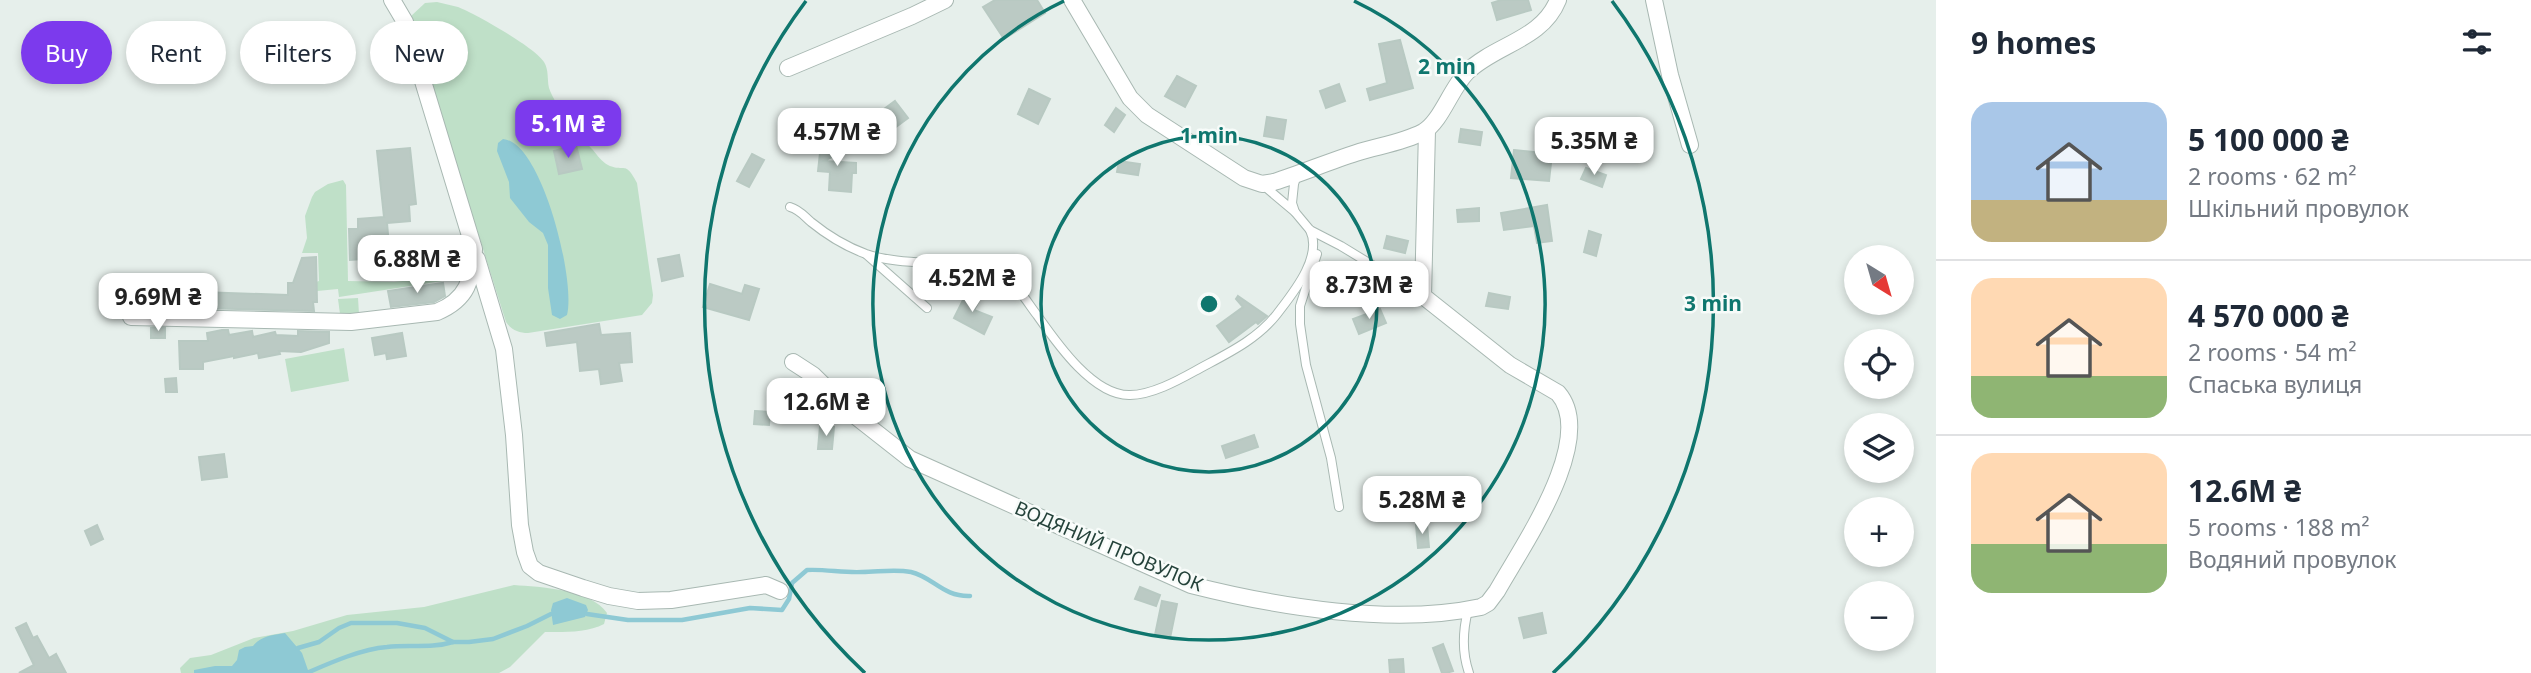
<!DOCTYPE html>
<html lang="en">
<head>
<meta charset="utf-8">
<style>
	body { margin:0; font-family:"Noto Sans",sans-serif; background:#f2f2f3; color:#1f2937; height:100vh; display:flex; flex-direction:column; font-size:26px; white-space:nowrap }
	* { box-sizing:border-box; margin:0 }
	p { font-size:23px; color:#747a83 }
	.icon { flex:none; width:38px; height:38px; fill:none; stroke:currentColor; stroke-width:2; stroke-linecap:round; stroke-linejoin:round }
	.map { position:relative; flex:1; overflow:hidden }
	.details { display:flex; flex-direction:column; background:#fff; width:595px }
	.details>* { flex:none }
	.top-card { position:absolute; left:21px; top:21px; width:665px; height:63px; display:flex; gap:14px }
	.needle { width:46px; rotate:143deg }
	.buttons { position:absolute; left:1844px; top:245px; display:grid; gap:14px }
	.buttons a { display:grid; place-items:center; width:70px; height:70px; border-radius:50%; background:#fff; box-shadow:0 4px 10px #0003; font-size:35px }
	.price { position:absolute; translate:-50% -60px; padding:0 16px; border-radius:14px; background:#fff; color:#222; font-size:23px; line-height:46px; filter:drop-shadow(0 2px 4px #0008) }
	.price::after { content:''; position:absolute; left:50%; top:42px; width:21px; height:16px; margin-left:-10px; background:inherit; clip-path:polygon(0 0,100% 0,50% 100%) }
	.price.selected { background:#7c3aed; color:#fff }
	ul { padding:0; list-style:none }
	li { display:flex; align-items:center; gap:21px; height:175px; padding:0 35px }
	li+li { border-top:2px solid #e0e1e3 }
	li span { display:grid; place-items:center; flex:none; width:196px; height:140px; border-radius:21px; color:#555 }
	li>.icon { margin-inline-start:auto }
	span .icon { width:84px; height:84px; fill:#fffc; stroke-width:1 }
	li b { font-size:30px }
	h2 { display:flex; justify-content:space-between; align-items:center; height:84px; padding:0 35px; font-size:30px }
	.pill { padding:0 24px; border-radius:32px; background:#fff; box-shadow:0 4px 10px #0003; font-size:24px; line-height:63px }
	.pill.selected { background:#7c3aed; color:#fff }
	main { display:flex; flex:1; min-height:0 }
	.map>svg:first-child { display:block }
	.green { fill:#bfe0c8 }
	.water { fill:#8ec9d4 }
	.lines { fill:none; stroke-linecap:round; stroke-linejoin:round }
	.stream { stroke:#8ec9d4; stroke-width:4.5 }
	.building { fill:#bbcac4; stroke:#b8c9c2; stroke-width:2 }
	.lane-casing { stroke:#a8b8b2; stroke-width:10 }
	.street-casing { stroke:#a8b8b2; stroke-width:18 }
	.lane { stroke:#fff; stroke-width:8 }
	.street { stroke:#fff; stroke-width:16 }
	.ring { fill:none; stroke:#0f766e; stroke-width:3.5 }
	.labels { text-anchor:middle; stroke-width:5; stroke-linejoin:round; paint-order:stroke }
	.street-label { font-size:19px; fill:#24423a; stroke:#f7fbf9 }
	.centre { fill:#0f766e; stroke:#f7fbf9; stroke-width:3.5 }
	.ring-label { font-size:21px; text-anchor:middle; font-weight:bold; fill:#0f766e; stroke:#f7fbf9; stroke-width:5; stroke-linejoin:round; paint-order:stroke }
</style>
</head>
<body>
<main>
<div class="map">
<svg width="1936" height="673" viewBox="0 0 1936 673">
	<rect width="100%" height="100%" fill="#e6efeb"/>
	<!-- green -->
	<g class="green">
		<path d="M437 2C444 4 451 5 458 7 474 13 536 48 544 62 549 70 547 79 549 88 555 106 580 136 593 150 597 155 602 162 608 165 624 173 625 159 637 183L653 295 652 303 642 315 528 333C519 333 511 330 506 322L410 17 425 3Z"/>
		<path d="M343 180 346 185 348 281 394 282 456 275 457 271H466L462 278 339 297 338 289 317 291 316 282 319 281 318 253H302L307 238 305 216 312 197 315 192 328 184Z"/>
		<path d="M358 298 359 314H340L338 299Z"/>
		<path d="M344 348 349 381 291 392 285 359Z"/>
		<path d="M514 585C540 587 591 589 607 613L604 624C587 633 564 632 545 632L510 667 499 673H181L180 668 190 658 211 655 254 638 293 631 347 615 424 607Z"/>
	</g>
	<!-- water -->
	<g class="water">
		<path d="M503 139C542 142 576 281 567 315L560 319 552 315 548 288V245L543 233 529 222 510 198 509 182 497 151 498 143Z"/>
		<path d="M567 598 586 605 588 610 585 617 553 625 551 610 553 603Z"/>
		<path d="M285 633 302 653 309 673H194V670L215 666H232L237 660 239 650 245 647 253 646C261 636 272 635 285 633Z"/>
	</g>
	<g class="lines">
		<!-- stream -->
		<g class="stream">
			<path d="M587 614 628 620H682L750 608 782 610 789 599 792 583 807 570C826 569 843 573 862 572 878 572 894 569 911 572 933 577 943 597 970 596"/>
			<path d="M298 648 319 642 339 628 351 623H397L425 628 453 642H469L493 639 527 626 551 614"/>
			<path d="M309 672C332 662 362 649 387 647 410 644 430 649 453 642"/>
		</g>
	</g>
	<!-- building -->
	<g class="building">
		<path d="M995 0H1037L1045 13 1004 39 983 7Z"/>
		<path d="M1501 0H1528L1531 10 1497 20 1492 3Z"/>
		<path d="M333 39 341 63 295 77 287 54Z"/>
		<path d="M1400 40 1413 88 1370 100 1367 89 1387 83 1379 44Z"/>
		<path d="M1177 76 1196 86 1185 107 1165 96Z"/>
		<path d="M1339 84 1345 101 1326 108 1320 91Z"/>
		<path d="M1029 89 1050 99 1038 124 1018 114Z"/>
		<path d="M895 101 908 118 889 132 876 115Z"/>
		<path d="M1116 108 1125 115 1114 132 1105 125Z"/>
		<path d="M855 115 867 140 857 145 845 120Z"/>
		<path d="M1267 117 1286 120 1283 139 1264 136Z"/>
		<path d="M1461 129 1482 132 1480 145 1459 142Z"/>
		<path d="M821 144 853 146 824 161 856 163V173H852L851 192 829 190 830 172 818 171Z"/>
		<path d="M576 145 582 169 559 174 554 151Z"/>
		<path d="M410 148 416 204 409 205 410 221 387 223 390 257 350 260 349 229H358V219L384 217 377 151Z"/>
		<path d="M1514 150 1552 154 1549 181 1511 178Z"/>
		<path d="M752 154 764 160 749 187 737 181Z"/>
		<path d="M1119 161 1140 164 1138 175 1117 172Z"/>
		<path d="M1586 168 1606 175 1602 187 1581 179Z"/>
		<path d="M1547 205 1552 241 1537 243 1534 226 1504 230 1501 213Z"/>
		<path d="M1479 208V221L1458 222 1457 210Z"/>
		<path d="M1589 231 1601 235 1596 256 1584 252Z"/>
		<path d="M1387 236 1408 241 1405 253 1384 248Z"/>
		<path d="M679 255 683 276 662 281 658 259Z"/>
		<path d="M316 257 317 302H313L314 311 201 308V292L288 295V283H293L302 258Z"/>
		<path d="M443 283 445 296 434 302 391 307 388 291Z"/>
		<path d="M710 284 742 294 745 285 759 289 749 320 703 307Z"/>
		<path d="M967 292 980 299 974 310 992 317 984 334 954 318Z"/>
		<path d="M1489 293 1510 297 1508 309 1486 306Z"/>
		<path d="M1238 296 1267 316 1258 324 1256 322 1229 342 1217 326 1243 307 1236 299Z"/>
		<path d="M1380 309 1386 323 1359 334 1353 319Z"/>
		<path d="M599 324 601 335 630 333 632 362 619 363 622 381 601 384 599 369 580 371 577 342 547 346 545 333Z"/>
		<rect x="151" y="328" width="14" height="10"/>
		<path d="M222 330H228L229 335 252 331 253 337 275 332 276 335 298 336V331L329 332V343L301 352 279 351 280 354 259 358 258 353 234 358V356L203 362V369H180L179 341H208L207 333Z"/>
		<path d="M402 333 406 356 387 359 386 353 375 355 372 338Z"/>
		<path d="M176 378 177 392H166L165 379Z"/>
		<path d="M755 411 770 412 769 425 754 424Z"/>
		<path d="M820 426 834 427 832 449H818Z"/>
		<path d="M1254 435 1258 447 1226 458 1222 446Z"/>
		<path d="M224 454 227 477 202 480 199 457Z"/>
		<path d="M1427 524 1429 547 1418 548 1416 525Z"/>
		<path d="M97 525 103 539 91 545 85 531Z"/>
		<path d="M1140 587 1160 595 1156 606 1135 599Z"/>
		<path d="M1162 601 1177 604 1170 638 1155 635Z"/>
		<path d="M1542 613 1546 633 1524 638 1519 618Z"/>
		<path d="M26 623 33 638 37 636 49 658 56 654 66 673H19L34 665 16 628Z"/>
		<path d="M1443 644 1453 671 1446 673H1442L1433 648Z"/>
		<path d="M1403 659 1404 673H1390L1389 660Z"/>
	</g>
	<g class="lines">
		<defs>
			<g id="lane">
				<path d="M1297 175 1294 184 1292 203 1295 212 1310 230 1341 246 1423 296"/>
				<path d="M1263 185 1295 212"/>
				<path d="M790 207C800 210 804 216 811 222 827 235 847 247 866 254 907 268 966 258 1002 276 1017 284 1027 302 1037 315 1056 342 1093 396 1130 395 1151 395 1177 381 1195 371 1224 355 1256 341 1277 314 1293 293 1323 257 1310 230"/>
				<path d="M1317 254 1300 306V324L1306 365 1331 458 1339 507"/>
				<path d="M867 255 927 308"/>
				<path d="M1468 610C1463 630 1462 653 1469 673"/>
			</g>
			<g id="street">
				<path d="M1072 0 1130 98 1147 115 1244 178 1262 184 1274 182C1302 173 1328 162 1356 153 1377 146 1402 143 1423 132 1441 122 1451 88 1467 72 1496 44 1542 40 1558 0"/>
				<path d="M1654 0 1670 75 1690 145"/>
				<path d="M788 68 912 16 945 0"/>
				<path d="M477 259 504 349 514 435 520 525 525 552 530 566 539 573 583 588 609 596 638 601 671 600 766 585 780 591"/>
				<path d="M131 317 351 322 437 312C468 299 472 280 474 249L405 22 392 0"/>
				<path d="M793 362 813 375 854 415 910 459 1191 585C1278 607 1393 626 1481 607L1488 603 1497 591C1521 548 1598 439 1558 393L1510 365 1423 296 1427 130"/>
			</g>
		</defs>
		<!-- lane casing -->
		<use href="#lane" class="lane-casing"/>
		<!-- street casing -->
		<use href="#street" class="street-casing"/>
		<!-- lane -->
		<use href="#lane" class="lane"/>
		<!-- street -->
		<use href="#street" class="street"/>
	</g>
	<!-- distance rings -->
	<g class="ring">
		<circle cx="1209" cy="304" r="168"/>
		<path d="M1354 1A336 336 0 1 1 1064 1"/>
		<path d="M865 673A504 504 0 0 1 806 1M1612 1A504 504 0 0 1 1553 673"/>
	</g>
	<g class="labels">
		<!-- street labels -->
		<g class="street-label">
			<text transform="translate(1109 546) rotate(23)" y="7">ВОДЯНИЙ ПРОВУЛОК</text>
		</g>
	</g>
	<circle cx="1209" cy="304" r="10" class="centre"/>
	<g class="ring-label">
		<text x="1447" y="74">2 min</text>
		<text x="1209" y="143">1 min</text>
		<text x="1713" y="311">3 min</text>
	</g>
</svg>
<div class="buttons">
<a><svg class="needle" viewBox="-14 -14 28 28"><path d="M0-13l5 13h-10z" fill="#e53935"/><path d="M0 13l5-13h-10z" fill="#747a83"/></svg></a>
<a><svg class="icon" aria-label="locate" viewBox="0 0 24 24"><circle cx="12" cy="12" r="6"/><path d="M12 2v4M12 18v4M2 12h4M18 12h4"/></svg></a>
<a><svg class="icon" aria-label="layers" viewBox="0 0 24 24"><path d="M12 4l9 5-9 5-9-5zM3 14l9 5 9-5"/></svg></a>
<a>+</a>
<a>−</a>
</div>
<b class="price selected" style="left:568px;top:160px">5.1M ₴</b>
<b class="price" style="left:837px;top:168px">4.57M ₴</b>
<b class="price" style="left:1594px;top:177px">5.35M ₴</b>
<b class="price" style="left:417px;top:295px">6.88M ₴</b>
<b class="price" style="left:972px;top:314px">4.52M ₴</b>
<b class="price" style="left:1369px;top:321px">8.73M ₴</b>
<b class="price" style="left:158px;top:333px">9.69M ₴</b>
<b class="price" style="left:826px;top:438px">12.6M ₴</b>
<b class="price" style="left:1422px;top:536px">5.28M ₴</b>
<div class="top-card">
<a class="pill selected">Buy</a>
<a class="pill">Rent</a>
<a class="pill">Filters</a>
<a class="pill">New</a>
</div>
</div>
<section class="details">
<h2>9 homes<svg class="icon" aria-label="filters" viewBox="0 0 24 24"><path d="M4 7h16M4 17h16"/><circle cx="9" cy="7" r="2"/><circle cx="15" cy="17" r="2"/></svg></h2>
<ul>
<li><span style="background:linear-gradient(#a9c7e8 70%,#c2b280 0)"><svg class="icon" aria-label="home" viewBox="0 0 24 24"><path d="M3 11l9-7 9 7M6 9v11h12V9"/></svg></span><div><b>5 100 000 ₴</b><p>2 rooms · 62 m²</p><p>Шкільний провулок</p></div></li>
<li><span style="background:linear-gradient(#ffd9b3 70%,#8fb573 0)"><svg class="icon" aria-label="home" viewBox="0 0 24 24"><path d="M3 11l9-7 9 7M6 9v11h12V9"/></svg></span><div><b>4 570 000 ₴</b><p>2 rooms · 54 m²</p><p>Спаська вулиця</p></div></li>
<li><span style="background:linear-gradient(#ffd9b3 65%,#8fb573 0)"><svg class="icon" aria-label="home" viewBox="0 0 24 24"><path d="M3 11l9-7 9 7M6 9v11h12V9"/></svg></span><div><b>12.6M ₴</b><p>5 rooms · 188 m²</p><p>Водяний провулок</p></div></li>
</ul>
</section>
</main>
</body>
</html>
